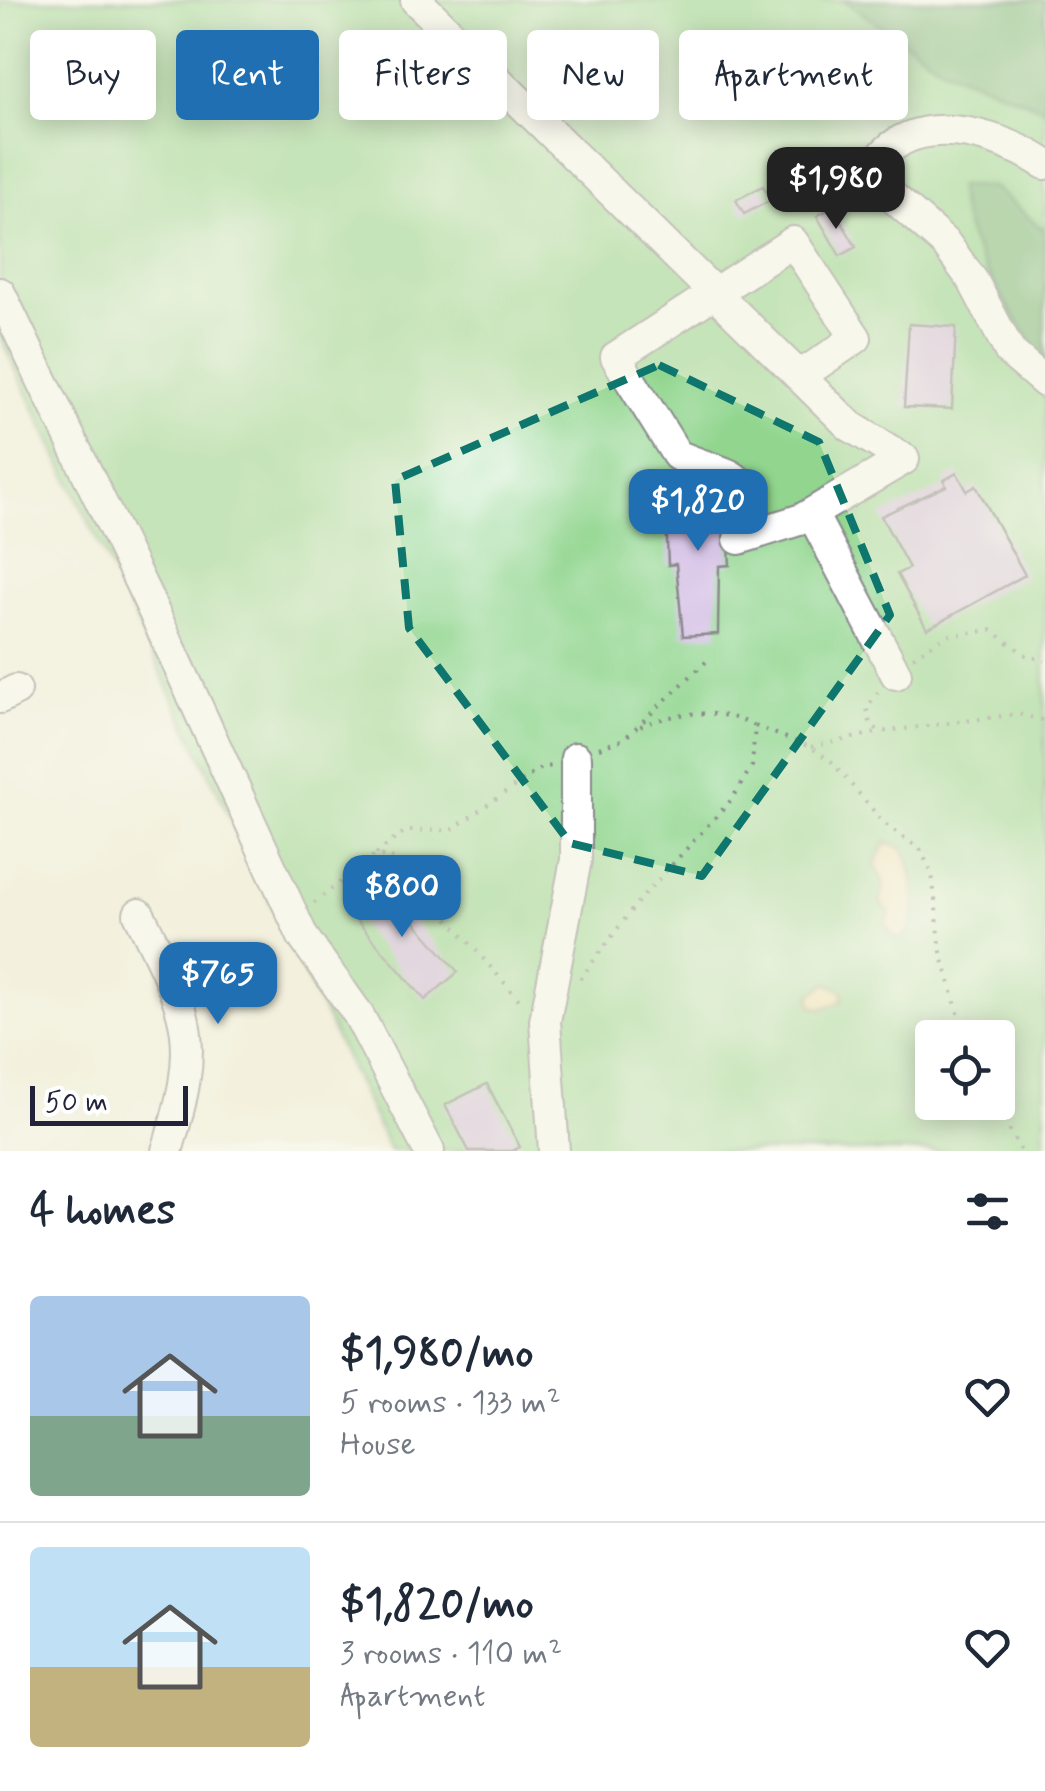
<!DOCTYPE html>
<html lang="en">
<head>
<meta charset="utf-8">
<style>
	body { margin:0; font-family:Mynerve,sans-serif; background:#f6f6f7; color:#1f2937; height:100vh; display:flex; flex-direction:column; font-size:38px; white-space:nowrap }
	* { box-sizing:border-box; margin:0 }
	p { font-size:32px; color:#747a83 }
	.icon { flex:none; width:55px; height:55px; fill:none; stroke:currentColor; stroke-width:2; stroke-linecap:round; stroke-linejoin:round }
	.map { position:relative; height:1151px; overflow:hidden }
	.details { display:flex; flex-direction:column; background:#fff; flex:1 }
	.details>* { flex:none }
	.banner { position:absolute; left:30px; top:30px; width:985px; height:90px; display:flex; gap:20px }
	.buttons { position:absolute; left:915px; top:1020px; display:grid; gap:20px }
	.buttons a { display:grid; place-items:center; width:100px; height:100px; border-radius:10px; background:#fff; box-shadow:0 5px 25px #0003; font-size:50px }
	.scale { position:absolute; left:30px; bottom:25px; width:158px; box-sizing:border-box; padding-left:10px; border:5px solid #22223b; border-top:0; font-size:28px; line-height:35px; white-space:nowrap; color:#22223b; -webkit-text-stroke:8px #fff; paint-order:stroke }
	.price { position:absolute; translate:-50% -85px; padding:0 22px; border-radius:20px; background:#1f6fb2; color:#fff; font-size:32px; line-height:65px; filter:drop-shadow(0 2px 5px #0008) }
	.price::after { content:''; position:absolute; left:50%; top:60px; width:30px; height:22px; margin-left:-15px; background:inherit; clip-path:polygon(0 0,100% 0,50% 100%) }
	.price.selected { background:#222; color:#fff }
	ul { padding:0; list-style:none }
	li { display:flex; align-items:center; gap:30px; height:250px; padding:0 30px }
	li+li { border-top:2px solid #e0e1e3 }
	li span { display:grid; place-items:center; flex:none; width:280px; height:200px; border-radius:10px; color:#555 }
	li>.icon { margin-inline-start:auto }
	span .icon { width:120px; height:120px; fill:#fffc; stroke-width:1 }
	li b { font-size:42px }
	h2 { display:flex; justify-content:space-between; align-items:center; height:120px; padding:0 30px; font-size:42px }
	.tag { padding:0 35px; border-radius:10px; background:#fff; box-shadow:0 5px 25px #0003; font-size:35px; line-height:90px }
	.tag.selected { background:#1f6fb2; color:#fff }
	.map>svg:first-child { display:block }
	.green { fill:#91d58e; stroke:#5a7c64; stroke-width:2.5; fill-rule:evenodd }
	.forest { fill:#74b679; stroke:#4b6c5a; stroke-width:2.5 }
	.sand { fill:#eeda9e; stroke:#887e6c; stroke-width:2.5 }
	.building { fill:#cfb8e1 }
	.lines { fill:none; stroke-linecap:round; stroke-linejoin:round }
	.minor-casing { stroke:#8a898c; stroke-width:34 }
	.path { stroke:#8a898c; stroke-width:4; stroke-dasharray:2.5 8; stroke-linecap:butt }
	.minor { stroke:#fff; stroke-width:30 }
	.marked { fill:none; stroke:#0f766e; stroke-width:8; stroke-dasharray:20 12; stroke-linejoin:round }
</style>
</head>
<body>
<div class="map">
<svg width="1045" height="1151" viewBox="0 0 1045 1151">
	<rect width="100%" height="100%" fill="#fff"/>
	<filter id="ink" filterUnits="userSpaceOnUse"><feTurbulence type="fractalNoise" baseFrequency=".01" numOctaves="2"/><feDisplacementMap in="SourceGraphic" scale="20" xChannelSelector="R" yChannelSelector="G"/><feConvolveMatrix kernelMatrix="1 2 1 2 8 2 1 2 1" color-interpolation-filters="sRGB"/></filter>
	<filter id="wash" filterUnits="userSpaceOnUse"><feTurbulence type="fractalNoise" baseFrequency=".0048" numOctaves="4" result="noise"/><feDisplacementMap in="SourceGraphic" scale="40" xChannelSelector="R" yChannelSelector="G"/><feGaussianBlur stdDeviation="2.25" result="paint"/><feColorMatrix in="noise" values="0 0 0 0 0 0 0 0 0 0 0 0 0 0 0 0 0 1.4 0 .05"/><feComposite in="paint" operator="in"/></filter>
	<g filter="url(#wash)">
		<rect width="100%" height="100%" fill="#f3f0dd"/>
		<!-- green -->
		<path class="green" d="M0 0H1045V1151H390L0 336ZM932 1038H998V1102H932Z"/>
		<!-- forest -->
		<g class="forest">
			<path d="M843 0H1045V109L945 69Z"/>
			<path d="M958 186 993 187 1045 231V365C1013 312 961 249 958 186Z"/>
		</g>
		<!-- sand -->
		<g class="sand">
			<path d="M886 843 903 848C915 867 923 925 901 939L894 938 885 924 890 914 880 903 884 884 875 864Z"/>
			<path d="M827 983 843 991V1001L822 1009 812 1006 810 995Z"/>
		</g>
		<g id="blocks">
			<!-- building -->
			<g class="building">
				<path d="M763 186 771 200 744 214 736 200Z"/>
				<path d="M833 207 856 247 840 256 817 216Z"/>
				<path d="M909 324 956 327 952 409 904 407Z"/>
				<path d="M957 473 967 491 976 486 1025 575 927 629 897 574 909 568 881 516 946 486 944 480Z"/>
				<path d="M726 488 730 565 719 566 718 634 683 636 676 564 668 565 665 490Z"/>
				<path d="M378 879 458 972 425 1000 345 907Z"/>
				<path d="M487 1084 520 1147 512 1151H469L445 1105Z"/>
			</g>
		</g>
	</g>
	<g filter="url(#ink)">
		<use href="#blocks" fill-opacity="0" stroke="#8a898c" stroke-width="2.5"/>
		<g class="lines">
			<defs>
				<g id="minor">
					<path d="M416 0 850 426 904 459 802 519 739 539C755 464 734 481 677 455L616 357 793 242 856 338 800 376"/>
					<path d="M1045 164C998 133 908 106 873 169L887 192 946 244 973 281 1010 352 1045 382"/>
					<path d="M0 293 147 597 303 937 358 1014 429 1151"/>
					<path d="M812 514 896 674"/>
					<path d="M0 698 16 690"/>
					<path d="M139 914C190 1018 202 1037 167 1151"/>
					<path d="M554 1151 545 1021 576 860V758"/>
				</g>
			</defs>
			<!-- minor casing -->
			<use href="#minor" class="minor-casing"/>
			<!-- path -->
			<g class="path">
				<path d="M913 657 945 636 991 630 1026 655 1045 661"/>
				<path d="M878 692 867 708 870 723 880 732 1018 714 1045 721"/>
				<path d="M755 726 810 747 831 761 885 824 920 849 932 873 941 952 965 1038"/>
				<path d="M811 747 880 732"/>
				<path d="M599 748 624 739 710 658"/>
				<path d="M376 854 405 831 451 830 541 768 552 766"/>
				<path d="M314 903 376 854 397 860 522 1003"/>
				<path d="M580 979 636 904 732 799 752 766 755 726C716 706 673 712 634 729"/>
				<path d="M994 1102 1021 1151"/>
			</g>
			<!-- minor -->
			<use href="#minor" class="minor"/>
		</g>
	</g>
	<!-- marked area -->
	<path d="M0 0H1045V1151H0ZM659 365 819 442 890 615 702 876 570 843 409 628 395 480Z" fill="#f3f0dd" fill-opacity=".55" fill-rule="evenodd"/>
	<path class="marked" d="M659 365 819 442 890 615 702 876 570 843 409 628 395 480Z"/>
</svg>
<div class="buttons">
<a><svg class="icon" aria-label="locate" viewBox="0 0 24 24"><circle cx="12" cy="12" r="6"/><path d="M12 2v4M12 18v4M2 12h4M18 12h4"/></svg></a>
</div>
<div class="scale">50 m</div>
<b class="price selected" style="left:836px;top:232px">$1,980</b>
<b class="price" style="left:698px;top:554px">$1,820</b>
<b class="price" style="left:402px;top:940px">$800</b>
<b class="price" style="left:218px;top:1027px">$765</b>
<div class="banner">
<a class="tag">Buy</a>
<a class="tag selected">Rent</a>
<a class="tag">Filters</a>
<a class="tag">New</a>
<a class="tag">Apartment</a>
</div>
</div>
<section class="details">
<h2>4 homes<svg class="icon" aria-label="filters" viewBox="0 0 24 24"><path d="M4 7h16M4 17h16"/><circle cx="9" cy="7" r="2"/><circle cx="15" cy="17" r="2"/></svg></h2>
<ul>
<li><span style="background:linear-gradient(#a9c7e8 60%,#7fa58c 0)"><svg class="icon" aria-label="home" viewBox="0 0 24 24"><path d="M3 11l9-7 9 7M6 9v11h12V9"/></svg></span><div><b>$1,980/mo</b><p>5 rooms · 133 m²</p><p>House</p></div><svg class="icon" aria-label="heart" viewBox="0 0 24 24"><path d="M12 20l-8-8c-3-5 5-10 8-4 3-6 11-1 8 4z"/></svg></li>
<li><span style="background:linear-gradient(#bfe0f5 60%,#c2b280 0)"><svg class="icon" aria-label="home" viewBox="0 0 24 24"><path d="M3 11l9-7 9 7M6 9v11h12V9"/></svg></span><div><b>$1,820/mo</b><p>3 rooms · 110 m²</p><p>Apartment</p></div><svg class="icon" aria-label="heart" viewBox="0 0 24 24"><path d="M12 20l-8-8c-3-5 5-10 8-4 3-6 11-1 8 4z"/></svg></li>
</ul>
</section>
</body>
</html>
